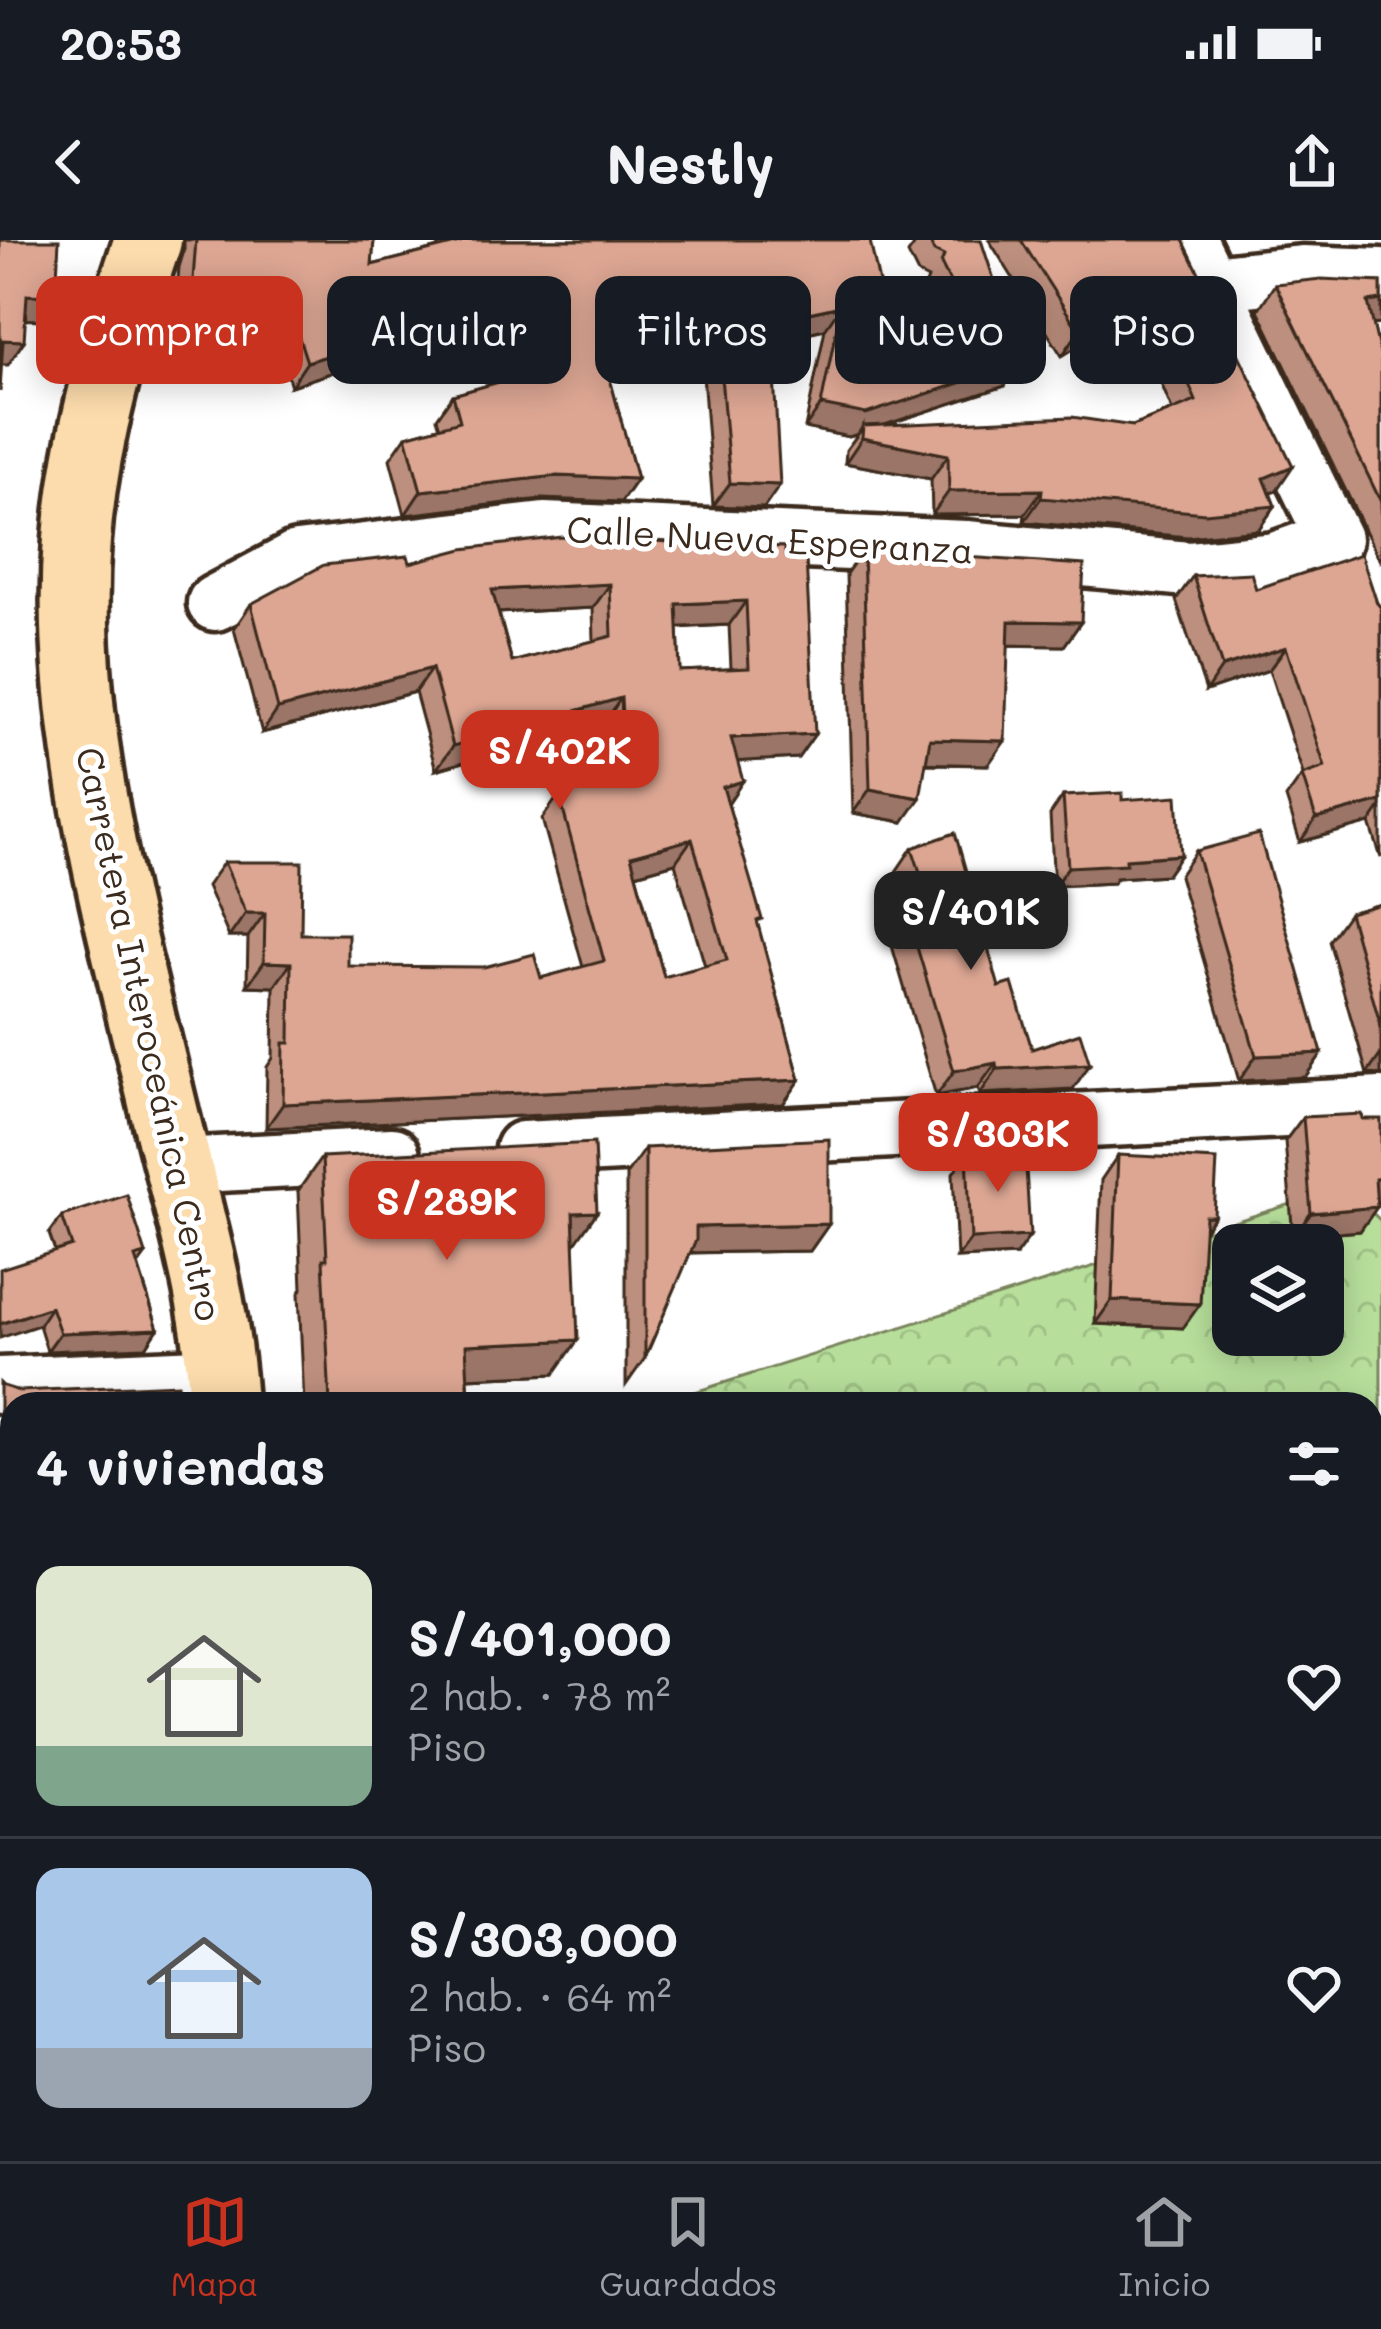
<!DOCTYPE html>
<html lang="es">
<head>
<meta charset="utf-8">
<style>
	body { margin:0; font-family:Mali,sans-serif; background:#20242c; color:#f1f3f6; height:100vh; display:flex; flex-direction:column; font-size:45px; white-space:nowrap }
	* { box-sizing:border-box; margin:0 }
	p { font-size:39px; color:#9ea1a6 }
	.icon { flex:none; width:66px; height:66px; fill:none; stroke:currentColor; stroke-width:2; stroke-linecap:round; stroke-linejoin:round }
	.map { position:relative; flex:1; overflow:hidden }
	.side { position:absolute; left:0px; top:1152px; width:1383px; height:771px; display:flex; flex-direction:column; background:#171b24; border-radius:36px 36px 0 0; box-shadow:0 6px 30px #0003 }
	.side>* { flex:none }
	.banner { position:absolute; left:36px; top:36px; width:1311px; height:108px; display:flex; gap:24px }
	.buttons { position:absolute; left:1212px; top:984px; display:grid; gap:24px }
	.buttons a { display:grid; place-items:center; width:132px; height:132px; border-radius:24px; background:#171b24; box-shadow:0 6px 30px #0003; font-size:60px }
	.price { position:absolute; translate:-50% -102px; padding:0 27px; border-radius:24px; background:#c8321e; color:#fff; font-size:39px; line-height:78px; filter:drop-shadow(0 3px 6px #0008) }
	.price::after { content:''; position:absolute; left:50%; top:72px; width:36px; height:27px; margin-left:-18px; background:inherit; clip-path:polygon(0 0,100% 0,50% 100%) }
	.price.active { background:#222; color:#fff }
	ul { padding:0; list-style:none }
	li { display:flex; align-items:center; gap:36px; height:300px; padding:0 36px }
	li+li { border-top:3px solid #363941 }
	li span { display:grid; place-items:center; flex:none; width:336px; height:240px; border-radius:24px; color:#555 }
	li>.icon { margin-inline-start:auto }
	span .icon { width:144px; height:144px; fill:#fffc; stroke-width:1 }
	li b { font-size:51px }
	h2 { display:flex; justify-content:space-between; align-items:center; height:144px; padding:0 36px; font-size:51px }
	.chip { padding:0 42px; border-radius:24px; background:#171b24; box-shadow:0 6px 30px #0003; font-size:42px; line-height:108px }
	.chip.active { background:#c8321e; color:#fff }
	.status { display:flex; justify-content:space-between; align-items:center; height:84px; padding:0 60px; background:#171b24; direction:ltr }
	.status svg { height:33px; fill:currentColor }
	header { display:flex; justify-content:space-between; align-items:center; height:156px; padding:0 36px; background:#171b24; font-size:54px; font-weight:700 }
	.dock { display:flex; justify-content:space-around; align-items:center; height:168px; border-top:3px solid #363941; background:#171b24; font-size:33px; color:#9ea1a6 }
	.dock a { display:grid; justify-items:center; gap:6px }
	.dock .active { color:#c8321e }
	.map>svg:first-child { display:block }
	.forest { fill:url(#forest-crowns); stroke:#79845c; stroke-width:3; fill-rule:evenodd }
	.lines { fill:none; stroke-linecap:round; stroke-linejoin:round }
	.minor-casing { stroke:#3b2a1e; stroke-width:63 }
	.highway-casing { stroke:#3b2a1e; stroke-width:75 }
	.minor { stroke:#fff; stroke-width:54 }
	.highway { stroke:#fcdcac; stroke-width:66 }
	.wall { fill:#bd8f7e; stroke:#3b2a1e; stroke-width:3; fill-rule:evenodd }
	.shaded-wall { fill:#9a7467; stroke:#3b2a1e; stroke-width:3 }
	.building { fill:#dca693; stroke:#3b2a1e; stroke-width:3; fill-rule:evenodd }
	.labels { text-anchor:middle; stroke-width:10; stroke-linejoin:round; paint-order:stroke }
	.street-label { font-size:36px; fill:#3b2a1e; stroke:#fff }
</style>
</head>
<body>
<div class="status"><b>20:53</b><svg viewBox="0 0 49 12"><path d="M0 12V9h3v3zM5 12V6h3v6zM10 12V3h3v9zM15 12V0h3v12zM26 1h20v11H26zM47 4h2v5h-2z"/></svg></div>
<header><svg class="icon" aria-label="back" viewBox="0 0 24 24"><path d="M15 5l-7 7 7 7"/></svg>Nestly<svg class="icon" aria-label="share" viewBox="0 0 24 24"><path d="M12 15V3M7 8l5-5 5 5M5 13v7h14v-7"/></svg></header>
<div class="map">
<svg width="1381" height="1921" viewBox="0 0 1381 1921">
	<defs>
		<pattern id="forest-crowns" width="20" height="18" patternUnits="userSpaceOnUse" patternTransform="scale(3)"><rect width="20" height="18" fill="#b7df9b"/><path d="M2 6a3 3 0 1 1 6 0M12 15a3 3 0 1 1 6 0" fill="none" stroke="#9ec085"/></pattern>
	</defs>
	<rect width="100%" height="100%" fill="#fff"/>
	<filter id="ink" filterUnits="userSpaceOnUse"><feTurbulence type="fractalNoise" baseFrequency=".00833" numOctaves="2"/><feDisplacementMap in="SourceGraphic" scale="24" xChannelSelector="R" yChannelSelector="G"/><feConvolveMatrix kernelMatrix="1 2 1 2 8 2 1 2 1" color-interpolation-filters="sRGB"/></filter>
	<g filter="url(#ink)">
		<!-- forest -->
		<path class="forest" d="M1345 947 1381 981V1921H350V1911H1371V1164H657ZM1233 1005H1323V1095H1233Z"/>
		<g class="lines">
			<defs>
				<g id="minor">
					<path d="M1212 43 1302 33 1381 36"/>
					<path d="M215 363 297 319 544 290 966 308 1188 329 1275 320 1334 299 1189 0"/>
					<path d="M523 909 1381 865"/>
					<path d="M179 926 392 915"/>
					<path d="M0 1145 221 1135"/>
					<path d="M0 1610 12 1612"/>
				</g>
				<g id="highway">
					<path d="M148 0C115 98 85 196 77 299 62 486 119 682 162 862 186 962 217 1061 223 1164"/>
					<path d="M199 1921V1911"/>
				</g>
			</defs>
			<!-- minor casing -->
			<use href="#minor" class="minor-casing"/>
			<!-- highway casing -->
			<use href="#highway" class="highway-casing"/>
			<!-- minor -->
			<use href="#minor" class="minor"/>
			<!-- highway -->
			<use href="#highway" class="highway"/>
		</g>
		<!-- wall -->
		<g class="wall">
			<path d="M184 0H374L372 25 439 8 437 0H864L888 84 935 68 925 47 928 39 918 34 908 14 918 0H981L1005 146 885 185 1133 186 1172 170 1132 72 1062 116 989 0H1183L1276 251 1270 253 1275 266 1258 290 1188 297 1024 282 1025 274 932 275 931 239 845 223 846 210 858 194 849 197 805 188 825 89 772 101 764 268 713 266 703 135 608 133 637 239 621 262 541 259 405 275 390 219 406 196 440 187 437 178 453 155 489 145 478 104 366 131 364 122 291 146 270 81 175 76 179 27 184 11Z"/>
			<path d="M1381 42V84L1373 85 1381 118V323L1258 70 1275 44Z"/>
			<path d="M785 307 815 494 798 518 738 521 728 563 758 686 800 840 783 864 266 888 267 827 273 818 274 747 247 746 248 697H229L207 646 224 622 301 694 348 726 541 738 583 727 542 579 559 555 607 541 605 482 436 530 415 452 262 493 234 389 251 364 410 323ZM593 368 594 401 512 422 499 373ZM729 385 731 429 680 431 678 388ZM675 623 705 726 664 737 636 634Z"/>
			<path d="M863 310 1081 382 1064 406 1008 405 988 525 926 524 903 582 853 573 846 334Z"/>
			<path d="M1193 336 1256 349 1377 363 1381 368V618L1370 583 1300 602 1286 558 1303 534 1269 430 1206 451 1176 360Z"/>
			<path d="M1063 556 1122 560 1181 615 1167 635 1116 638 1113 643 1054 646 1050 575Z"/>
			<path d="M912 608 999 747 1032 809 1073 849 980 854 978 848 936 856 885 682 902 657 895 633Z"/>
			<path d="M1196 611 1322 813 1305 837 1239 841 1179 636Z"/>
			<path d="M1381 664V835L1367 834 1329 701 1349 673Z"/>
			<path d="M1303 877 1363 879 1377 967 1360 991 1293 997 1285 901Z"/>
			<path d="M645 908 829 984 810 1011 690 1013 645 1118 626 1145V935Z"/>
			<path d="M967 914 1016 1015 957 1018 953 933Z"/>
			<path d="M1118 915 1214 976 1204 991 1183 1088 1095 1084 1101 940Z"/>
			<path d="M322 917 597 972 574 1004 554 1134 468 1138 469 1164H304L299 1053 302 1049 298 951Z"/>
			<path d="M62 976 146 1014 138 1025 158 1089 146 1107 47 1111 39 1085 55 1011 49 994Z"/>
		</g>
		<!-- shaded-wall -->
		<g class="shaded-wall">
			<path d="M1149 48 1132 72 1062 116 1079 91Z"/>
			<path d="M192 53 286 58 270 81 175 76Z"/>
			<path d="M27 55 56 56 39 80 10 79Z"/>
			<path d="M1381 60V84L1351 87 1368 62Z"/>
			<path d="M841 66 825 89 755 104 771 81Z"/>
			<path d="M494 81 478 104 366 131 382 108Z"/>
			<path d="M380 99 364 122 291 146 307 122Z"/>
			<path d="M3 100 24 101 8 125H0Z"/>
			<path d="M602 109 719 112 703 135 586 132Z"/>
			<path d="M1021 123 1005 146 863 192V186L858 194 849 197 805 188 821 165Z"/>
			<path d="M862 198 948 215 931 239 845 223Z"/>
			<path d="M1293 226 1276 251 1247 262 1264 238Z"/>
			<path d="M557 236 637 239 621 262 541 259 405 275 421 251Z"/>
			<path d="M730 243 780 245 764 268 713 266Z"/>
			<path d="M1042 250 1025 274 932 275 949 251Z"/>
			<path d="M1041 258 1275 266 1258 290 1188 297 1024 282Z"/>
			<path d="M610 344 593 368 476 374 492 350Z"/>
			<path d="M746 361 729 385 660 388 677 364Z"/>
			<path d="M1009 381 1081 382 1064 406 992 405Z"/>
			<path d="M1286 407 1269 430 1206 451 1222 427Z"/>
			<path d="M432 428 415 452 262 493 278 469Z"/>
			<path d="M621 458 605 482 436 530 453 506Z"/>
			<path d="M815 494 798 518 714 523 731 498Z"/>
			<path d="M930 499 1005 501 988 525 914 523Z"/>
			<path d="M743 541 727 565 723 547Z"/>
			<path d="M870 549 920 558 903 582 853 573Z"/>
			<path d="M1381 561V567L1370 583 1300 602 1316 579Z"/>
			<path d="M692 599 675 623 614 640 631 616Z"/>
			<path d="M1181 615 1167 635 1116 638 1113 643 1054 646 1068 627 1126 619Z"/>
			<path d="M246 673H265L248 697H229Z"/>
			<path d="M264 722 291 723 274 747 247 746Z"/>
			<path d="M1322 813 1305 837 1239 841 1256 816Z"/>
			<path d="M1381 814V835L1367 834Z"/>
			<path d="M996 823 978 848 936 856 954 831Z"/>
			<path d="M1090 824 1073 849 980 854 997 829Z"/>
			<path d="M800 840 783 864 266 888 283 864Z"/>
			<path d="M1381 938V962L1357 964 1375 939Z"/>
			<path d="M1377 967 1360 991 1293 997 1311 973Z"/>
			<path d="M597 972 573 1006V973Z"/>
			<path d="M1205 976H1214L1197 1001Z"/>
			<path d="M829 984 810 1011 677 1013 696 987Z"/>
			<path d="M1030 996 1016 1015 957 1018 971 999Z"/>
			<path d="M1112 1060 1200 1064 1183 1088 1095 1084Z"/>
			<path d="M51 1067 39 1085 0 1098V1084Z"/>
			<path d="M158 1089 146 1107 47 1111 60 1093Z"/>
			<path d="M578 1100 554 1134 442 1139 466 1105Z"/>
			<rect x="0" y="1220" width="12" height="25"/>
			<path d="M12 1555V1556L0 1573V1561Z"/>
		</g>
		<!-- building -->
		<g class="building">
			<path d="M0 0H59L56 56 27 55 24 101 3 100 0 152Z"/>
			<path d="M196 0H374L372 25 460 3 459 0H864L870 1 888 84 959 60 941 24 944 16 934 11 929 0H981L1021 123 866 174 821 165 841 66 771 81 780 245 730 243 719 112 602 109 637 239 557 236 421 251 406 196 460 181 453 155 510 139 494 81 382 108 380 99 307 122 286 58 192 53Z"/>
			<path d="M1021 0H1183L1293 226 1264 238 1275 266 1205 273 1041 258 1042 250 949 251 948 215 862 198 863 186 1072 177 1133 186 1196 161 1149 48 1079 91Z"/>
			<path d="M1321 39 1381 42V60L1368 62 1381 118V262L1275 44Z"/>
			<path d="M562 297 785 307V316L806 318 815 494 731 498 743 541 723 547 762 679 757 681 800 840 283 864 284 803H290L291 723 264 722 265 673H246L224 622H302L301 694H348V726L484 727 534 714 541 738 604 721 559 555 625 537 621 458 453 506 432 428 278 469 251 364 324 325 408 316 410 323 463 309ZM610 344 612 396 512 422 492 350ZM746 361 749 428 680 431 677 364ZM692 599 727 720 664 737 631 616Z"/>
			<path d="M863 310 1084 325 1081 382 1009 381 1005 501 930 499 920 558 870 549Z"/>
			<path d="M1361 314 1377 363 1381 368V561L1316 579 1302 535 1325 527 1286 407 1222 427 1193 336 1251 333 1256 349Z"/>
			<path d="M1122 553V560L1177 556 1181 615 1126 619V624L1068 627 1063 556Z"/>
			<path d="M955 593 999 747 1012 743 1032 809 1080 793 1090 824 997 829 996 823 954 831 902 657 926 650 912 608Z"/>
			<path d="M1259 594 1322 813 1256 816 1196 611Z"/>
			<path d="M1381 664V787L1349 673Z"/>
			<path d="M1362 874 1363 879H1381V938L1375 939 1377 967 1311 973 1303 877Z"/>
			<path d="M829 899V984L696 987V1000L645 1118V908Z"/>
			<path d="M594 903 597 972 573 973 578 1100 466 1105 469 1164H330L323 1019H327L322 917Z"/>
			<path d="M1025 911 1030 996 971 999 967 914Z"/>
			<path d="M1118 915 1217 920 1214 976H1205L1200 1064 1112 1060Z"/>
			<path d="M127 955 146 1014 135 1017 158 1089 60 1093 51 1067 0 1084V1029L72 1006 62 976Z"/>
			<path d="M0 1143 3 1146 19 1151 178 1144 179 1164H12V1220H0Z"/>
			<path d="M0 1293 12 1295V1312L1 1382 12 1384V1555L0 1561Z"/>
		</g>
	</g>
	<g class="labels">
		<!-- street labels -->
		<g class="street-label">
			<text transform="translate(770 300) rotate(3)" y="13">Calle Nueva Esperanza</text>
			<text transform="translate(149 794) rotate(78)" y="13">Carretera Interoceánica Centro</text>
		</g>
	</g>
</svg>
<div class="buttons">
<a><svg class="icon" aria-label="layers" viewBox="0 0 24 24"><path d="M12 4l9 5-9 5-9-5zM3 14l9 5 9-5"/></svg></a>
</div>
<b class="price" style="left:560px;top:572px">S/402K</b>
<b class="price active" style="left:971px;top:733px">S/401K</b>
<b class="price" style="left:998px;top:955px">S/303K</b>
<b class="price" style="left:447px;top:1023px">S/289K</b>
<div class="banner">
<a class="chip active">Comprar</a>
<a class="chip">Alquilar</a>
<a class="chip">Filtros</a>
<a class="chip">Nuevo</a>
<a class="chip">Piso</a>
</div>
<section class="side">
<h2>4 viviendas<svg class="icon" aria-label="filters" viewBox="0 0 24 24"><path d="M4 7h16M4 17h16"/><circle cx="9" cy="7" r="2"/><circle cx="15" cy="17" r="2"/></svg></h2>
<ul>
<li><span style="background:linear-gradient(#dfe7d0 75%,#7fa58c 0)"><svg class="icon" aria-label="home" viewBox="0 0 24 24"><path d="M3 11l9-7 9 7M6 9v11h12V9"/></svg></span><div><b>S/401,000</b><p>2 hab. · 78 m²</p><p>Piso</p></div><svg class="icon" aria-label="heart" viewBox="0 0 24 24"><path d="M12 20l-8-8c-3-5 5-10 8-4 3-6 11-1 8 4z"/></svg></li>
<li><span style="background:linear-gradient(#a9c7e8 75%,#9aa5b1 0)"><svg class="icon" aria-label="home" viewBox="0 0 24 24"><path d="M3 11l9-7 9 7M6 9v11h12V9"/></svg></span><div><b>S/303,000</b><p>2 hab. · 64 m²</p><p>Piso</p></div><svg class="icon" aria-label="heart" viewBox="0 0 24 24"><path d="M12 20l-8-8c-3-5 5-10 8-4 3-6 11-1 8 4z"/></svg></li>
</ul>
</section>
</div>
<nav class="dock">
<a class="active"><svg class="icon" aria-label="map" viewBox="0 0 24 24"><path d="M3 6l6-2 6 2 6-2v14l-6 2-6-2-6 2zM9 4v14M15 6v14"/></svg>Mapa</a>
<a><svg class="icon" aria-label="saved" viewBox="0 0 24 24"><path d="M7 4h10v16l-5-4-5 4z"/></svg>Guardados</a>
<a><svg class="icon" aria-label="home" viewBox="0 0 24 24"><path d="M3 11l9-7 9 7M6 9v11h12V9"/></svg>Inicio</a>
</nav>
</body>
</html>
